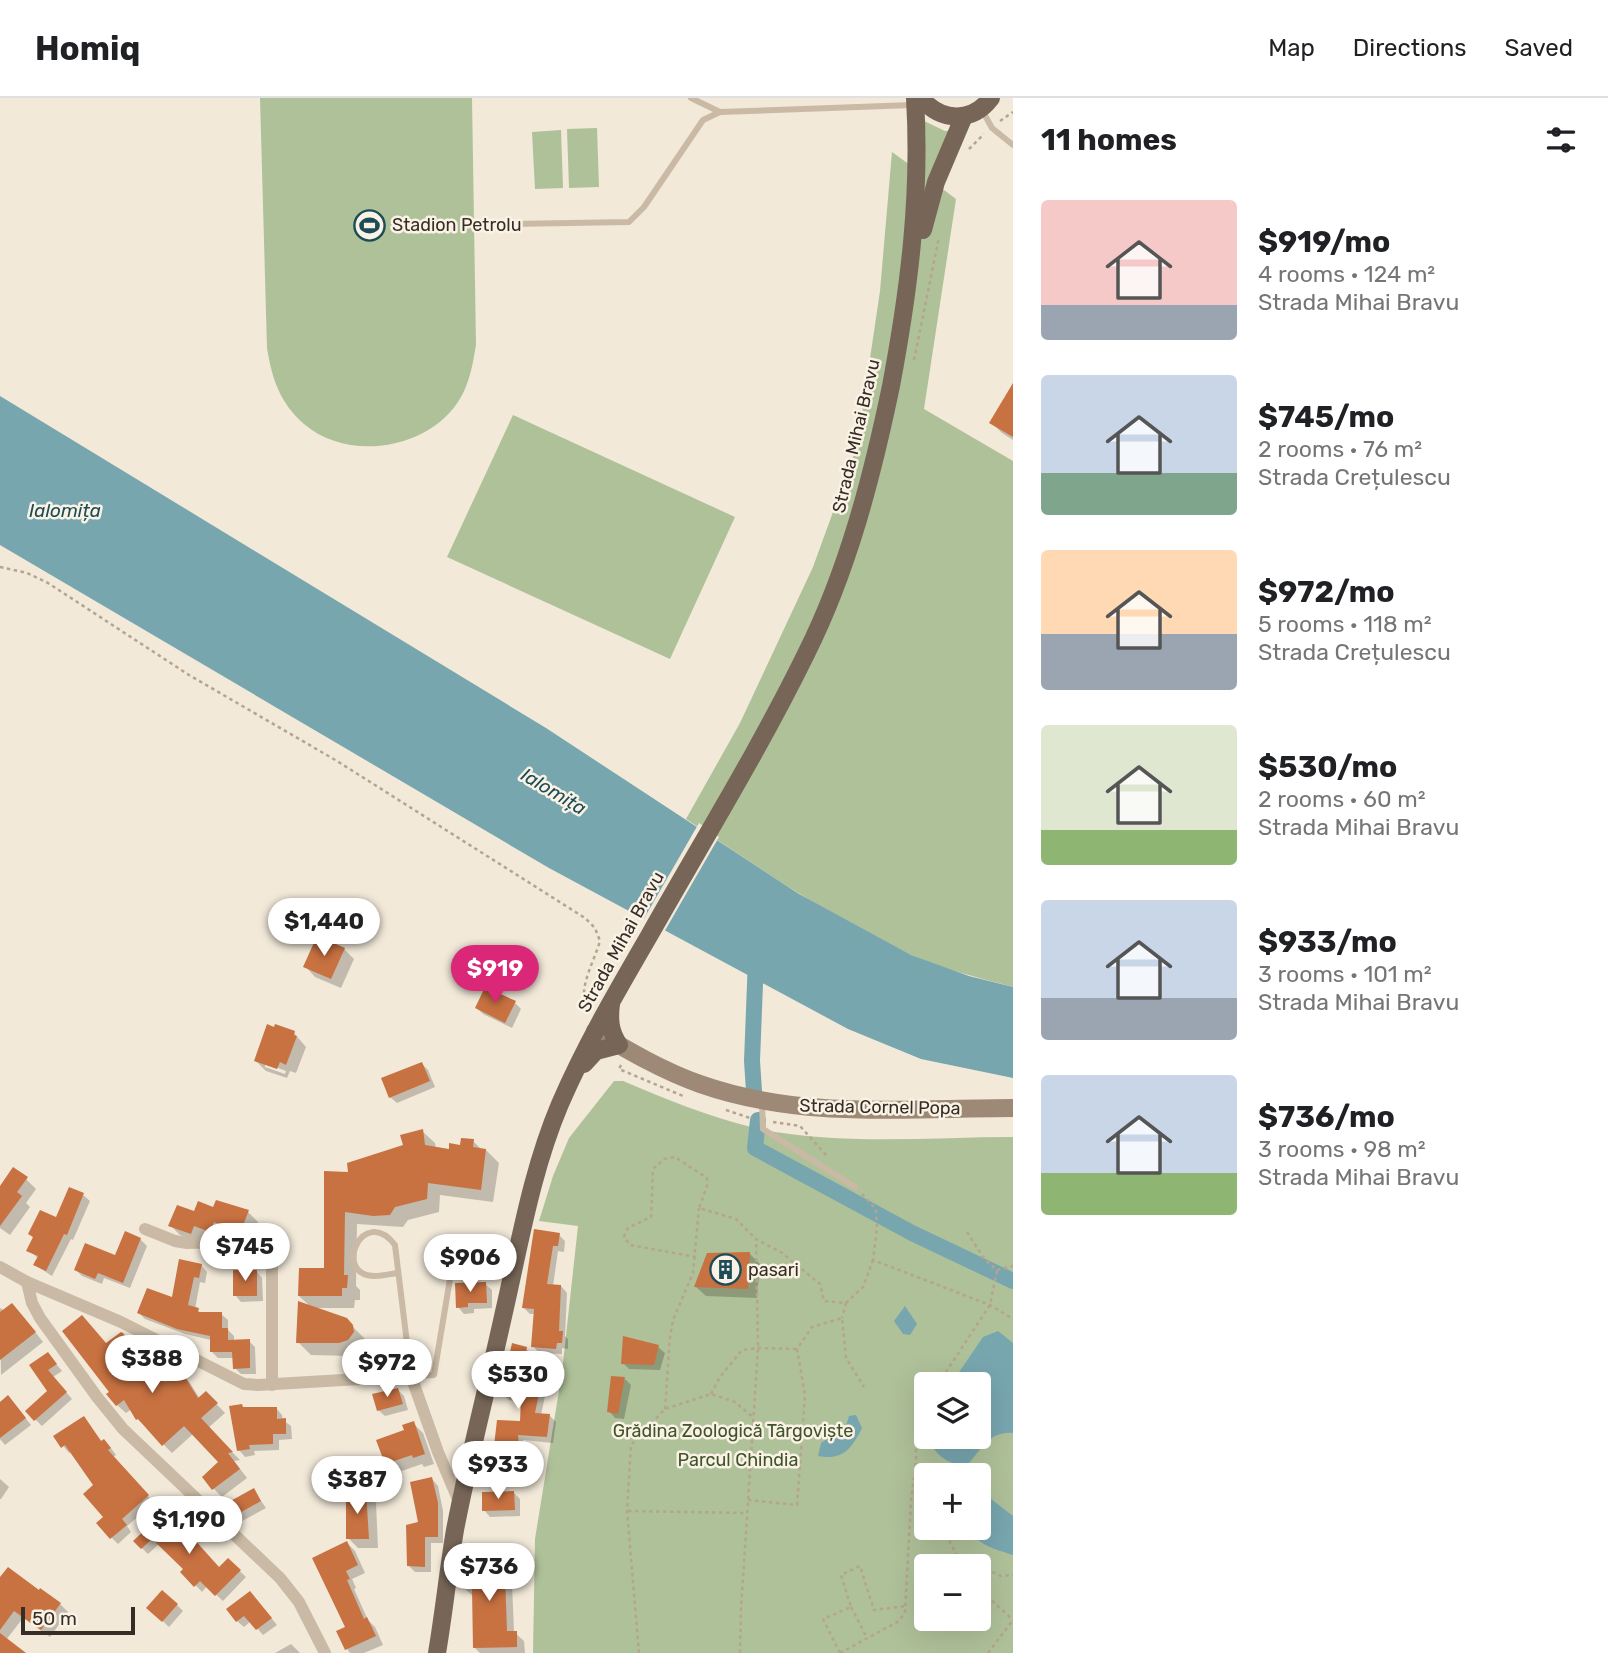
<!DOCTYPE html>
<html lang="en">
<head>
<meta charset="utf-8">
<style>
	body { margin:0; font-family:Rubik,sans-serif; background:#f6f6f6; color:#202124; height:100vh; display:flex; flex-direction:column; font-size:26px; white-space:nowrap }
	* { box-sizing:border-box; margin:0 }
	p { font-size:23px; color:#757577 }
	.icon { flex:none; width:38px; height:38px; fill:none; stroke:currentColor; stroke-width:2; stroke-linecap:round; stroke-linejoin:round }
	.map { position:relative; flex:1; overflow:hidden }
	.side { display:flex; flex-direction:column; background:#fff; width:595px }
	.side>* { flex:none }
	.controls { position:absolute; left:914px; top:1274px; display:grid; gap:14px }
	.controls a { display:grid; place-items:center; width:77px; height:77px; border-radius:7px; background:#fff; box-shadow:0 7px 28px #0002; font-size:35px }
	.scale { position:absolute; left:21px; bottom:18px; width:114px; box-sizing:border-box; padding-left:7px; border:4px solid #352d26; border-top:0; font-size:19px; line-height:24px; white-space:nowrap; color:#352d26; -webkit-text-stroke:5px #f9f2e5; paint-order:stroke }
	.price { position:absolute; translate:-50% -60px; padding:0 16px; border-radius:24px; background:#fff; color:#222; font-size:23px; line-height:46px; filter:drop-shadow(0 2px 4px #0008) }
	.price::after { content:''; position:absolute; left:50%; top:42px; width:21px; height:16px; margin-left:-10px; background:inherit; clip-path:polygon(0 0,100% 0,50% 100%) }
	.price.on { background:#db2777; color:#fff }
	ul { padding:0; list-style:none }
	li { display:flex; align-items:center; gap:21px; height:175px; padding:0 28px }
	li span { display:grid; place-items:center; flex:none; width:196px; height:140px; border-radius:7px; color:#555 }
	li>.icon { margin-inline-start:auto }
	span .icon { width:84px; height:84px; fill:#fffc; stroke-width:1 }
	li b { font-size:30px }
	h2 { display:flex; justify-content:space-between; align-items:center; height:84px; padding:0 28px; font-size:30px }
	header { display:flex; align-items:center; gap:42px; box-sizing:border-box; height:98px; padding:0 35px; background:#fff; border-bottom:2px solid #e0e0e0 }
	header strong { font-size:33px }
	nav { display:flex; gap:38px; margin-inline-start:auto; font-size:24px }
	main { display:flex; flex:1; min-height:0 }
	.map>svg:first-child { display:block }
	.green { fill:#afc199; fill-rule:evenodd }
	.water { fill:#78a6af }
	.pier { fill:#f2e9d9 }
	.shadow { fill:#0003; fill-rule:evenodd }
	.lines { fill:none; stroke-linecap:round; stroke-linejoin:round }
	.canal { stroke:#78a6af; stroke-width:16 }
	.building { fill:#c87141 }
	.path { stroke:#b5a48f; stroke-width:2.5; stroke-dasharray:3.5 3.5; stroke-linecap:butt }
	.service { stroke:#cabaa5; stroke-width:6 }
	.minor { stroke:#cabaa5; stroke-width:12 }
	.secondary { stroke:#9d8976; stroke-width:18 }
	.primary { stroke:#776657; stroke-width:18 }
	.labels { text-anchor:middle; stroke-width:5; stroke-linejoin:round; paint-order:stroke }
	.poi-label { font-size:18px; fill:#352d26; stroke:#f9f2e5; text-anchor:start }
	.street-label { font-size:18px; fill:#352d26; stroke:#f9f2e5 }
	.park-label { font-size:18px; fill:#40542a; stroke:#f9f2e5 }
	.water-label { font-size:19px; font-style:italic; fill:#1c4c57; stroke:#f9f2e5 }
</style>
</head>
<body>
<header>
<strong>Homiq</strong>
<nav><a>Map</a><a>Directions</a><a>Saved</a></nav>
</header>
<main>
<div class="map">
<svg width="1013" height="1555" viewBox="0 0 1013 1555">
	<rect width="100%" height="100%" fill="#f2e9d9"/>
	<!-- green -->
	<g class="green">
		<path d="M260 0H472L476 247C473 265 470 283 461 299 432 351 349 365 304 326 280 305 272 281 267 250Z"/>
		<path d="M924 23 945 33 954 32 932 83 956 101 924 311 1013 363V889C979 880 943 871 911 857 831 820 758 769 686 721L740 625 813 469 857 348 880 193 892 54 921 75Z"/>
		<path d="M597 30 599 89 569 90 567 31Z"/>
		<path d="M561 32 563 90 535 91 532 34Z"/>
		<path d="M513 317 735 419 670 561 447 459Z"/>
		<path d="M614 983H623C666 1001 709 1019 755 1030 838 1048 929 1039 1013 1039V1555H533L535 1441 562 1274 578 1128 539 1123 553 1078 569 1040ZM926 1286H978V1339H926ZM926 1377H978V1430H926ZM926 1468H978V1521H926Z"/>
	</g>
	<!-- water -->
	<g class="water">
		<path d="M0 298 546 630 799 796 911 857 969 878 1013 889V980L921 961 848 931 549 770 0 447Z"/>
		<path d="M905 1208 917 1226 910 1237 903 1236 894 1223Z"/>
		<path d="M998 1233 1013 1245V1335C987 1333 981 1354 965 1369 945 1363 936 1359 928 1339H978V1286H951L983 1239Z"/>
		<path d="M856 1317 862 1330C852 1350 843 1363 818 1358L821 1345 846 1327 849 1318Z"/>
		<path d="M978 1400 991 1401 1013 1418V1457C995 1451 978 1448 969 1430H978Z"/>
	</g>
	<!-- pier -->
	<path class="pier" d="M699 725 719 739 663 836 642 824Z"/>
	<!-- shadow -->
	<g class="shadow">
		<path d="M1013 289V342L1002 335 992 325Z"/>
		<path d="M344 851 354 861 341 890 315 879 306 869Z"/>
		<path d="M515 905 521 911 512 930 483 916 477 910Z"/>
		<path d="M294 935 306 949 296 975 290 973 287 980 266 973 256 963ZM265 965 286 973 285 976 265 969Z"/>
		<path d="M422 966 428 972 435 989 397 1005 390 999Z"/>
		<path d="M422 1033 435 1045 436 1051 450 1053 473 1043 482 1052H486L499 1065 493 1104 440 1097 439 1114 408 1122 403 1129 357 1126 356 1188 360 1192V1202H355L354 1210H315L346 1222 366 1242V1248L361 1255 353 1258 311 1257 298 1244 312 1210 299 1198 326 1172 349 1075 405 1048Z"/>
		<path d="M26 1081 36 1091 26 1105 30 1109 10 1137 0 1130V1091Z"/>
		<path d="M70 1091 83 1097 90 1103 73 1142 71 1141 52 1178 35 1167 38 1160 28 1152 34 1140 30 1136 57 1122Z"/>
		<path d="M214 1112 248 1114 258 1124 250 1143 224 1133 220 1143 204 1137 201 1145 180 1137 170 1127 195 1116Z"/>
		<path d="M535 1133 559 1137 565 1143 564 1154 558 1153 553 1188H561L567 1195 565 1238 568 1241V1251L562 1250V1256L539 1255 533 1248 535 1216H530L524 1210Z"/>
		<path d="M140 1141 147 1148 130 1190 104 1180 102 1186 82 1178 76 1172 116 1159Z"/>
		<path d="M750 1156 760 1166 757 1200 706 1198 696 1189Z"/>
		<path d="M201 1167 207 1174 205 1185 200 1184 195 1211 203 1216H221L228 1222V1232L234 1238V1243H249L255 1249 256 1276H241L235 1270 234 1260H218L211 1253V1242L185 1236 145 1221 139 1215 173 1201Z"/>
		<path d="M256 1173 262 1180 263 1203 241 1204 235 1197Z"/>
		<path d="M485 1186 492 1192V1210L474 1211V1215L464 1216 458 1209Z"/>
		<path d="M0 1210 5 1213 21 1216 43 1244 1 1277Z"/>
		<path d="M122 1236 149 1268 152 1266 160 1275 167 1285 182 1276 190 1285 200 1301 206 1295 225 1315 208 1330 240 1362 234 1363 247 1380 222 1399 213 1390 220 1364 193 1336 172 1355 138 1321 132 1311 126 1315 117 1307 111 1294 107 1247Z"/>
		<path d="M658 1249 665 1255 660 1272 629 1271 623 1265Z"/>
		<path d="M526 1251 533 1257 525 1289 539 1291 545 1298 541 1317 550 1318 556 1324 553 1345 523 1342 525 1368 500 1369 493 1363 521 1325 523 1305 509 1302 502 1296Z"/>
		<path d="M48 1256 62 1273 53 1279 72 1301 42 1328 27 1313 49 1294 31 1268Z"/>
		<path d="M625 1281 631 1287 624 1321 615 1320 609 1313Z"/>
		<path d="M398 1292 404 1298 408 1312 385 1318 378 1312Z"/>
		<path d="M0 1306H14L31 1327 5 1347 0 1341Z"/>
		<path d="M276 1310 282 1317 283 1322 291 1328 292 1341 279 1342V1352L254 1353 255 1357 245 1359 239 1352 245 1311Z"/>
		<path d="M84 1320 102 1344 110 1349 116 1357 113 1359 154 1405 127 1428 131 1434 118 1446 112 1440 96 1388 72 1353 69 1355 56 1339Z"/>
		<path d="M413 1325 423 1335 434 1366 424 1369 422 1366 396 1375 386 1365Z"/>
		<path d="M0 1381 9 1389 1 1401H0Z"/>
		<path d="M432 1381 438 1388 443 1413V1445H431V1474H415L409 1468Z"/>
		<path d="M254 1393 266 1410 242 1423 236 1417Z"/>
		<path d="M513 1394 520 1401V1418L490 1419 484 1412Z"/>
		<path d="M366 1395 376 1405 378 1450H358L348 1440Z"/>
		<path d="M161 1420 174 1437 220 1471 228 1462 246 1479 223 1503 207 1488 202 1494 183 1474 186 1471 160 1445 148 1456 135 1443Z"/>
		<path d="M347 1445 355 1453 365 1475 352 1481 356 1490 354 1491 368 1522 375 1529 383 1547 364 1555H350L347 1551V1530L315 1461Z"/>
		<path d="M511 1463 519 1472V1485H512L514 1534 524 1543 525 1555H480L475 1550 473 1498 464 1490Z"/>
		<path d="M0 1482 60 1506 68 1514 50 1539 23 1520 6 1542 25 1555H0Z"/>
		<path d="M256 1501 277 1527 263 1537 251 1523 244 1529 237 1523Z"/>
		<path d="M177 1507 183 1513 169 1529 149 1510Z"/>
		<path d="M291 1546 300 1555H275Z"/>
	</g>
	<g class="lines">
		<!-- canal -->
		<g class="canal">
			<path d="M754 993 752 963 756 861"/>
			<path d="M758 1022 755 1050 912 1135 1013 1183"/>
		</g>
	</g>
	<!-- building -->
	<g class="building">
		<path d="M1013 285V339L989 325Z"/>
		<path d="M317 838 345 850 331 881 303 869Z"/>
		<path d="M485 889 516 903 505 925 475 910Z"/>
		<path d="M267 926 274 929 275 926 295 933 294 937 297 938 286 967 280 964 277 971 254 963Z"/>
		<path d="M422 964 430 983 389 1000 381 980Z"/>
		<path d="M423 1031 425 1047 449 1051V1045L460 1047 461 1040 474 1041 473 1049 486 1051 481 1092 428 1085 427 1101 395 1109 390 1117 373 1118 345 1114 344 1177H348L347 1190H342V1198H298L299 1170H324V1073L348 1074 347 1065 403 1047 400 1037Z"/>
		<path d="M13 1069 28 1079 17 1094 22 1098 0 1128V1088Z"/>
		<path d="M69 1089 84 1095 67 1137 64 1136 46 1173 33 1167 38 1158 26 1153 33 1139 28 1136 40 1112 56 1119Z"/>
		<path d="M216 1102 249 1112 240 1135 214 1124 210 1134 194 1128 191 1136 168 1128 177 1107 194 1113 198 1103 213 1109Z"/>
		<path d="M534 1131 560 1135 558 1148H553L547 1186 561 1187 559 1233H563L562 1245H557L556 1251 531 1249 534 1211 522 1210Z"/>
		<path d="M125 1133 141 1140 123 1185 98 1175 95 1181 74 1172 85 1145 115 1157Z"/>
		<path d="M750 1154 748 1191 694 1189 707 1155Z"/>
		<path d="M179 1161 202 1166 199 1180 194 1179 188 1207 199 1210 198 1214H222V1230H228V1242L250 1241V1270L233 1271 232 1254H210V1238L177 1231 137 1215 147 1190 172 1199Z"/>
		<rect x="233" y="1172" width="24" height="26"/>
		<path d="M486 1184 487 1205H468V1209L456 1210 455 1185Z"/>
		<path d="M298 1203 347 1220 353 1227 354 1234 348 1242 339 1245H296Z"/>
		<path d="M12 1205 36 1234 0 1262V1214Z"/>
		<path d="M82 1217 106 1245 121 1234 123 1235 148 1267 152 1264 165 1284 182 1274 198 1300 206 1293 218 1305 201 1320 233 1354 228 1355 240 1371 212 1392 202 1379 218 1364 184 1328 162 1348 138 1321 136 1322 124 1302 116 1308 106 1296 109 1294 62 1233Z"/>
		<path d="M623 1238 659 1247 654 1267 621 1266Z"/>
		<path d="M512 1245 527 1249 519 1286 540 1290 535 1315 550 1316 547 1339 518 1337 520 1362 492 1364 491 1348H494L497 1322 520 1323 521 1300 501 1296Z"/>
		<path d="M48 1254 57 1266 48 1272 67 1294 34 1323 25 1313 47 1293 29 1267Z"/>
		<path d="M611 1278 625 1279 618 1316 607 1314Z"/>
		<path d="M398 1290 403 1306 377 1313 372 1296Z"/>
		<path d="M8 1297 26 1320 0 1340V1304Z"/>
		<path d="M242 1306 243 1309H277V1321L286 1320V1336H273V1346L249 1347 250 1351 237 1353 229 1308Z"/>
		<path d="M84 1318 101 1343 104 1341 111 1350 108 1352 149 1397 122 1421 127 1427 110 1441 96 1425 103 1419 83 1396 93 1387 65 1347 61 1350 53 1338Z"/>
		<path d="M414 1323 425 1356 413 1360 412 1357 385 1366 376 1342 404 1332 402 1327Z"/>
		<path d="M432 1379 438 1405V1439H425V1469L407 1468 406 1427 418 1424 410 1384Z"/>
		<path d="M254 1390 261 1403 234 1418 227 1405Z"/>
		<path d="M366 1393 369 1441H346V1397Z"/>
		<path d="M514 1393 515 1412 482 1413V1394Z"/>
		<path d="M161 1417 173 1436 184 1430 219 1469 228 1460 241 1472 215 1498 200 1483 194 1489 180 1474 183 1471 152 1441 141 1451 133 1443Z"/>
		<path d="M347 1443 358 1467 346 1473 350 1481 347 1482 364 1521 367 1519 376 1538 345 1552 336 1533 345 1529 312 1460Z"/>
		<path d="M512 1462V1478H505L507 1533H517V1549L473 1550 472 1491H463L462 1463Z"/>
		<path d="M8 1469 39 1492 40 1490 61 1505 41 1532 14 1513 0 1532V1479Z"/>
		<path d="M162 1492 178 1506 162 1524 146 1510Z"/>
		<path d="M250 1493 272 1520 256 1532 244 1518 236 1524 226 1511Z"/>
		<path d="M0 1535 26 1555H0Z"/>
	</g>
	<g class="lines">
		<!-- path -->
		<g class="path">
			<path d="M1000 23 1013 14"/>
			<path d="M969 51 984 36"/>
			<path d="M914 262 939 139"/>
			<path d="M0 469 27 475 48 485 189 577 337 663 585 820 595 830 600 843C593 867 577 890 587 915"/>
			<path d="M621 967 619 971 683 998"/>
			<path d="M726 1012 753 1021"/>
			<path d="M773 1024 800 1028 827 1058"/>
			<path d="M862 1096 876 1111 877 1129 873 1162 990 1207 1013 1221"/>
			<path d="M967 1134 985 1162 997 1172"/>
			<path d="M696 1159 630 1147 624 1139 628 1130 651 1119 653 1071 664 1061 675 1059 707 1080V1088L699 1110 736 1121 756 1141 782 1155 820 1186 824 1203 846 1205 842 1220"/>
			<path d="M997 1172 1013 1168"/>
			<path d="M846 1205 863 1189 873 1162"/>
			<path d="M938 1286 990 1207 997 1172"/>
			<path d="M711 1296 720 1279 742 1252 758 1250 797 1251"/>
			<path d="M665 1311 670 1239 673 1222 693 1175 699 1110"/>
			<path d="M917 1367 926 1388"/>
			<path d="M748 1402 797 1407 805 1297 797 1251 812 1229 842 1220 846 1260 864 1289"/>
			<path d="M628 1413 747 1415"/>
			<path d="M943 1430 957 1458 1001 1478 1013 1477"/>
			<path d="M958 1460 964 1468"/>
			<path d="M978 1487 988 1499 1013 1522"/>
			<path d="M851 1509 867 1540"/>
			<path d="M639 1555 627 1413 631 1347 665 1311 711 1296 735 1304 754 1320"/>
			<path d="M740 1555 741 1511 758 1250 756 1142"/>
			<path d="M840 1555 899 1523 905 1514 911 1403 916 1364V1322L926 1306"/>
			<path d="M840 1555 823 1521 851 1509 841 1477 860 1468 874 1512 906 1508"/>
			<path d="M988 1555 1013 1522"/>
		</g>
		<!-- service -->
		<g class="service">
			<path d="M691 0 720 14"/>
			<path d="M982 12 992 30 1013 47"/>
			<path d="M510 126 629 124 644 109 703 22 720 14 912 7"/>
			<path d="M762 1005 763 1031 855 1089"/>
			<path d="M397 1175C390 1176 383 1178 375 1178 331 1178 363 1105 395 1147L411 1278 434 1277 452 1169"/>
		</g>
		<!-- minor -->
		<g class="minor">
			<path d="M145 1131 175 1143 187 1145 263 1143 269 1145 272 1152V1287"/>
			<path d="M0 1169 27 1184 121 1224 244 1286 258 1287 411 1278 438 1354 460 1406"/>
			<path d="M27 1184 32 1205 40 1220 97 1299 123 1331 280 1480 299 1504 325 1555"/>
		</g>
		<!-- secondary -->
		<path class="secondary" d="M595 933C629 953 663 973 700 986 802 1022 908 1010 1013 1010"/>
		<!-- primary -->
		<g class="primary">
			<path d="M921 0C941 24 972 25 991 0"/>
			<path d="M923 132 936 84 964 18"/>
			<path d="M584 966 596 953 619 947C610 934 609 922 611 906"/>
			<path d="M437 1555C444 1514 448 1473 455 1432 469 1359 488 1287 504 1214 520 1144 532 1072 560 1006 585 948 617 893 649 838 702 744 759 652 806 556 848 472 872 379 891 288 909 192 921 98 915 0"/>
		</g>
	</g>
	<!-- icons -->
	<defs>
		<symbol id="stadium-ring" viewBox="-11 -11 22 22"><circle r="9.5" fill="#f9f2e5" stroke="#1c4c57" stroke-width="1.5"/><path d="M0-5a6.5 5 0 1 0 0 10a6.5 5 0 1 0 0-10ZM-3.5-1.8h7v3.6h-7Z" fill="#1c4c57"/></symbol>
		<symbol id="building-ring" viewBox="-11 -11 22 22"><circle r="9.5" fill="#f9f2e5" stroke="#1c4c57" stroke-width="1.5"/><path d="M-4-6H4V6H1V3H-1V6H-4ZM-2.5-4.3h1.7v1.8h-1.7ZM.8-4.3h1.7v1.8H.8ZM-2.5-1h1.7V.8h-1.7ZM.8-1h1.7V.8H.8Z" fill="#1c4c57"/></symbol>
	</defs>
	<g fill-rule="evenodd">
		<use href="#stadium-ring" x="352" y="110" width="35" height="35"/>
		<use href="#building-ring" x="708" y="1154" width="35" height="35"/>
	</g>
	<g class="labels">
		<!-- poi labels -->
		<g class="poi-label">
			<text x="392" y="133">Stadion Petrolu</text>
			<text x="748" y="1178">pasari</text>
		</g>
		<!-- street labels -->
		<g class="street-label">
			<text transform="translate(856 338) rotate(-77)" y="6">Strada Mihai Bravu</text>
			<text transform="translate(621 844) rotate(-61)" y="6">Strada Mihai Bravu</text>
			<text transform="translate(880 1009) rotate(1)" y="6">Strada Cornel Popa</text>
		</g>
		<!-- park labels -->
		<g class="park-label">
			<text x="733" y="1339">Grădina Zoologică Târgoviște</text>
			<text x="738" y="1368">Parcul Chindia</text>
		</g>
		<!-- water labels -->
		<g class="water-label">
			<text x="65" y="419">Ialomița</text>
			<text transform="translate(554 693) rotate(31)" y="7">Ialomița</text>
		</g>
	</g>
</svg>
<div class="controls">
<a><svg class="icon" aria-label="layers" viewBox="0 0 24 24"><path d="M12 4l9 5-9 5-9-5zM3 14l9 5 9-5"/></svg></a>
<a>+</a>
<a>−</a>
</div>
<div class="scale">50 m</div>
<b class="price" style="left:324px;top:860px">$1,440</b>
<b class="price on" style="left:495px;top:907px">$919</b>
<b class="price" style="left:245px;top:1185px">$745</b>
<b class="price" style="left:470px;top:1196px">$906</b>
<b class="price" style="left:152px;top:1297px">$388</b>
<b class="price" style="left:387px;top:1301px">$972</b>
<b class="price" style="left:518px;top:1313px">$530</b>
<b class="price" style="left:498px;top:1403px">$933</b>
<b class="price" style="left:357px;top:1418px">$387</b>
<b class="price" style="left:189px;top:1458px">$1,190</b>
<b class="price" style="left:489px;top:1505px">$736</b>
</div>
<section class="side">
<h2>11 homes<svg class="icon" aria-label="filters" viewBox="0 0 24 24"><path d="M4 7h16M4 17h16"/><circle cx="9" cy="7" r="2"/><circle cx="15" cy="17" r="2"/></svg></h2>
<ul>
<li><span style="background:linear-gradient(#f6c9c9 75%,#9aa5b1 0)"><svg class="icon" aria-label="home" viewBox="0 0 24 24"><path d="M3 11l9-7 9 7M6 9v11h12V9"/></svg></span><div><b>$919/mo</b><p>4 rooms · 124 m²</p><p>Strada Mihai Bravu</p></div></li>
<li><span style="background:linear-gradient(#c9d6e8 70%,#7fa58c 0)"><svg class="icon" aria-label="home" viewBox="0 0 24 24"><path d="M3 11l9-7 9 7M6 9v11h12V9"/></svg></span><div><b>$745/mo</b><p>2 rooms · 76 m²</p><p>Strada Crețulescu</p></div></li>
<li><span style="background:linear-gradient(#ffd9b3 60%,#9aa5b1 0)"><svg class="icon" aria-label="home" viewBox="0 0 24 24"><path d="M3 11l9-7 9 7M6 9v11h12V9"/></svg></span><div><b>$972/mo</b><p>5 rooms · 118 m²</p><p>Strada Crețulescu</p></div></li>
<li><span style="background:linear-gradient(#dfe7d0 75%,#8fb573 0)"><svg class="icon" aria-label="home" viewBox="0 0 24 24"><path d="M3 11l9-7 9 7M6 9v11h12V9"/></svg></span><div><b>$530/mo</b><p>2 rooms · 60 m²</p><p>Strada Mihai Bravu</p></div></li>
<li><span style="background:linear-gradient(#c9d6e8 70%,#9aa5b1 0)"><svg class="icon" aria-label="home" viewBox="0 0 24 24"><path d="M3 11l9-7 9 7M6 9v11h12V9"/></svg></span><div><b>$933/mo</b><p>3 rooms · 101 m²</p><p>Strada Mihai Bravu</p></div></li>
<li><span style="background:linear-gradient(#c9d6e8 70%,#8fb573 0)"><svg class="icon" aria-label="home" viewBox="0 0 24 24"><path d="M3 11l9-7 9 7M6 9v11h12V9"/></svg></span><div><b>$736/mo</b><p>3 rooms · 98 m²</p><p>Strada Mihai Bravu</p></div></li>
</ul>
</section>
</main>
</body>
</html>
